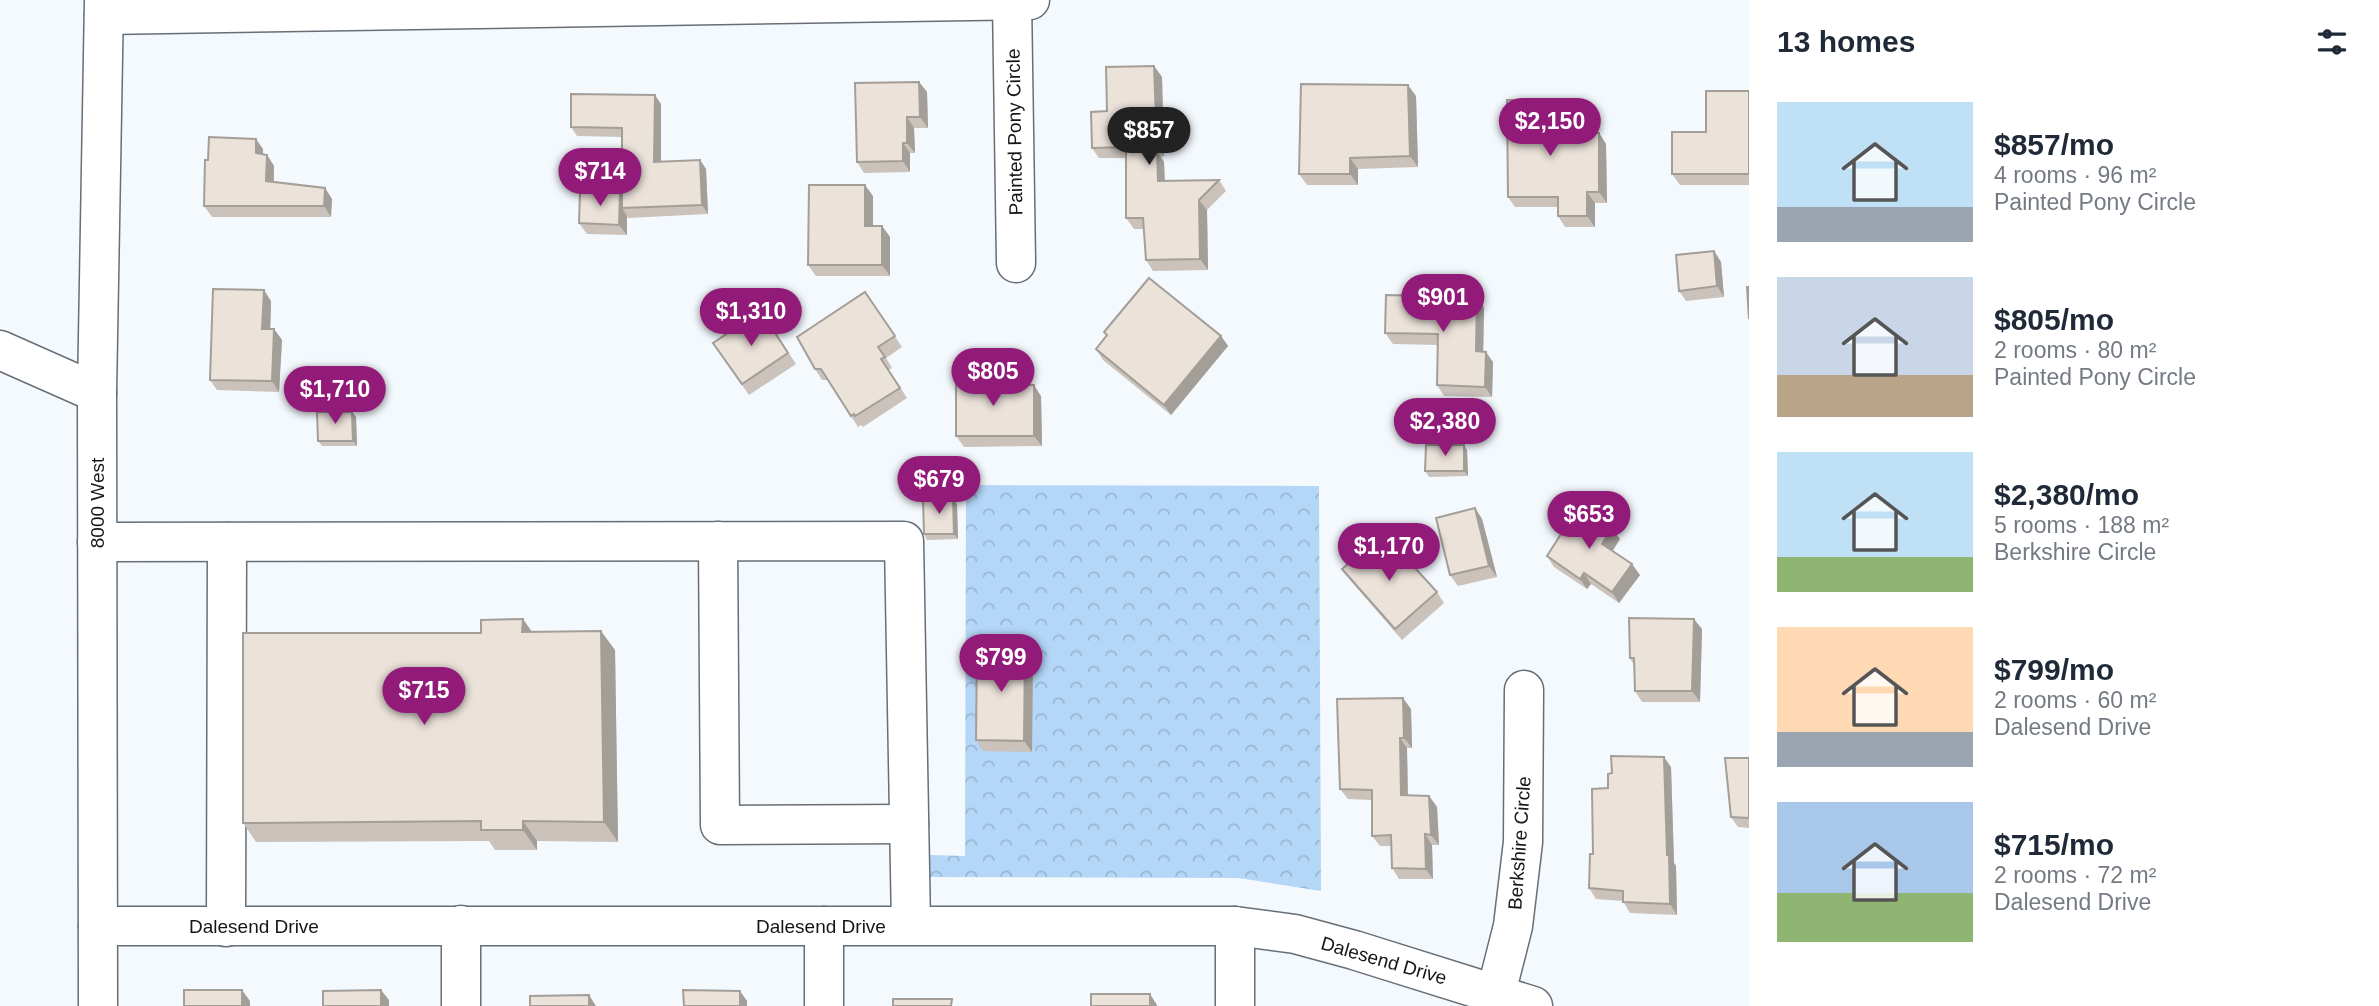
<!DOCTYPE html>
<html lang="en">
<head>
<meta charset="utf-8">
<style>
	body { margin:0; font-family:Helvetica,sans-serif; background:#f6f6f7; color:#1f2937; height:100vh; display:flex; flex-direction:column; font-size:26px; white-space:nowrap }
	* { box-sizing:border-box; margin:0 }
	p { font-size:23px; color:#747a83 }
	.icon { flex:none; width:38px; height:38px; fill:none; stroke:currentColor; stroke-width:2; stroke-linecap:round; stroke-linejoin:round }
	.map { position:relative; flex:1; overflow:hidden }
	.details { display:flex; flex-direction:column; background:#fff; width:630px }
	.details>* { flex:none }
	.price { position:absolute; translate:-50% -60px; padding:0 16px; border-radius:24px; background:#921b79; color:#fff; font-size:23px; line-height:46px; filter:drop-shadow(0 2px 4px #0008) }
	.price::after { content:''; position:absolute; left:50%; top:42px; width:21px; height:16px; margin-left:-10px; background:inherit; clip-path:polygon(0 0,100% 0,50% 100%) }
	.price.current { background:#222; color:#fff }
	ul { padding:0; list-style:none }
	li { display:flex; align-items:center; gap:21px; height:175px; padding:0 28px }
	li span { display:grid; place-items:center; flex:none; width:196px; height:140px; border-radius:0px; color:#555 }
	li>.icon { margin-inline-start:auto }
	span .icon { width:84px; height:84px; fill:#fffc; stroke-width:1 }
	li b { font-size:30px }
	h2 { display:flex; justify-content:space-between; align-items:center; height:84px; padding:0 28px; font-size:30px }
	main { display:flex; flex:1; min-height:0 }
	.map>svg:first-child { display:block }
	.park { fill:url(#park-crowns) }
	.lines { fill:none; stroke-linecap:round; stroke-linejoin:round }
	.minor-casing { stroke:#676e76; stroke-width:41 }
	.minor { stroke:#fff; stroke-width:38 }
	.wall { fill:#cac2bb }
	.shaded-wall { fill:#a49e99 }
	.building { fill:#ebe2da; stroke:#a49e99; stroke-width:2 }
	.labels { text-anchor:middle; stroke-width:5; stroke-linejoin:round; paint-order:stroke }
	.street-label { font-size:19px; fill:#131619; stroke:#fff }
</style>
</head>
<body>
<main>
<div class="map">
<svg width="1749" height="1006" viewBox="0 0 1749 1006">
	<defs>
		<pattern id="park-crowns" width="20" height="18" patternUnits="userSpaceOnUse" patternTransform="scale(1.75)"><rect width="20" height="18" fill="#b4d6f7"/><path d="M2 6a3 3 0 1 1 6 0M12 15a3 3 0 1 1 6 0" fill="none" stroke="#9ab7d3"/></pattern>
	</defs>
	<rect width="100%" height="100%" fill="#f4f9fe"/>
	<!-- park -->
	<path class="park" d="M966 485 1319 486 1321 891 1239 878 927 877 930 855 965 856Z"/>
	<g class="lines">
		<defs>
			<g id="minor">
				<path d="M1012 0 1016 263"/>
				<path d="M104 15 1030 0"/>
				<path d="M0 350 97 393"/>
				<path d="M718 541 720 825 909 824"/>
				<path d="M97 542 904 541 911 925"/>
				<path d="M461 925V1006"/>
				<path d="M98 926H1235L1295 934 1354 950 1533 1006"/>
				<path d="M824 926V1006"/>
				<path d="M1235 926V1006"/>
				<path d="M226 927 227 542"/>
				<path d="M1496 993 1513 926 1523 842 1524 690"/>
				<path d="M98 1006 97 393 104 0"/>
			</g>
		</defs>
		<!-- minor casing -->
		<use href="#minor" class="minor-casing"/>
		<!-- minor -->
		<use href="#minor" class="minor"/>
	</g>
	<!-- wall -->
	<g class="wall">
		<path d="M1154 66 1162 77 1164 156 1161 157 1164 162 1165 181 1219 180 1226 191 1207 210 1208 270 1153 271 1146 260 1144 229H1134L1126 218V158H1099L1092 148 1107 111Z"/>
		<path d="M919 82 927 92 928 128H914L915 153H910V172L864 173 857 162Z"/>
		<path d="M1749 91V185H1680L1672 174 1706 132Z"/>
		<path d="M1416 96 1418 167 1358 169V185H1307L1299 174Z"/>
		<path d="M1552 100 1559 110V133H1599L1606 144 1607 203H1595V227H1565L1558 216V207H1515L1508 197Z"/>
		<path d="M661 104V161L700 160 706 169 708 214 628 218 627 216V235L587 234 579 223 622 194V137L577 136 571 127Z"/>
		<path d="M263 149V155H267L274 166V182L325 188 332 199 331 217H212L204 206Z"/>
		<path d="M873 196V226H882L890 237V276H816L808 265Z"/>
		<path d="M1714 251 1721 262 1724 297 1686 301 1679 291Z"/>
		<path d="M865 292 902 347 886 358 892 368 889 370 907 398 863 427 861 425 858 427 828 380H822L815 369Z"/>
		<path d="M1477 297 1484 308 1483 352 1493 362 1492 397 1444 396 1437 385 1438 345 1393 344 1385 333Z"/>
		<path d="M271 301 270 329H274L282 340 279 392 217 390 210 380Z"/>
		<path d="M761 311 796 364 749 395 713 343Z"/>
		<path d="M1104 332 1221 336 1228 346 1171 415 1103 360 1096 349 1107 336Z"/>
		<path d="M999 385 1041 396 1042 446 964 447 956 436Z"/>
		<path d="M352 412 356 417 357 446H322L318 441Z"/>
		<path d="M1467 450 1468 476 1429 477 1425 471Z"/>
		<path d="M957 504 958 539 927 540 924 534Z"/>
		<path d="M1475 508 1482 519 1497 577 1458 586 1450 575Z"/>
		<path d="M1612 528 1620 539 1612 551 1640 575 1619 603 1591 584 1587 589 1554 567 1547 556Z"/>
		<path d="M1399 561 1437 592 1444 603 1402 640 1350 580 1342 569Z"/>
		<path d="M1702 629 1700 702H1642L1635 691 1634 665 1630 658Z"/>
		<path d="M532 632 615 650 618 842 537 841V850H495L489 841 256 842 243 823 481 633Z"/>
		<path d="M1033 659 1032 752 983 751 976 740Z"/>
		<path d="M1411 709 1412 748H1407L1408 796H1429L1437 807 1439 845H1432L1433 879H1399L1392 868V846H1380L1372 836V800L1348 799 1340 789Z"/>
		<path d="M1749 758V828L1738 827 1731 817Z"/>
		<path d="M1671 767 1674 863 1676 866 1677 915 1630 913 1623 901 1596 899 1589 888 1593 854 1608 788Z"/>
	</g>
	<!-- shaded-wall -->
	<g class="shaded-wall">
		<path d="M1154 66 1162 77 1164 156 1157 146Z"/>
		<path d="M919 82 927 92 928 128 920 117Z"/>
		<path d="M1408 85 1416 96 1418 167 1410 156Z"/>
		<path d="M655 95 661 104V171L654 162Z"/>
		<path d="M1552 100 1559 110V144L1552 133Z"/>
		<path d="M907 117 914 128 915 153 907 143Z"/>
		<path d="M1599 133 1606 144 1607 203 1599 192Z"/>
		<path d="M256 139 263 149V164L256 153Z"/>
		<path d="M903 143 910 153V172L903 161Z"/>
		<path d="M1157 151 1164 162 1165 192 1158 181Z"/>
		<path d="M267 155 274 166 273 192 266 181Z"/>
		<path d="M1350 158 1358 169V185L1350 174Z"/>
		<path d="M700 160 706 169 708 214 702 205Z"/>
		<path d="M865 185 873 196V237L865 226Z"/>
		<path d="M325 188 332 199 331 217 324 206Z"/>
		<path d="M620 192 628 202 622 208 627 216V235L619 225Z"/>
		<path d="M1587 192 1595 203V227L1587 216Z"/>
		<path d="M1199 200 1207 210 1208 270 1200 259Z"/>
		<path d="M882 226 890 237V276L882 265Z"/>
		<path d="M1714 251 1721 262 1724 297 1717 286Z"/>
		<path d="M264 290 271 301 270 340 262 329Z"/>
		<path d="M1477 297 1484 308 1483 362 1476 351Z"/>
		<path d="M274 329 282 340 279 392 272 381Z"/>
		<path d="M1221 336 1228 346 1171 415 1164 405Z"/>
		<path d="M1486 352 1493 362 1492 397 1485 387Z"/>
		<path d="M991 374 999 385H991Z"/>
		<path d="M1034 385 1041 396 1042 446 1034 436Z"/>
		<path d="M352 412 356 417 357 446 353 441Z"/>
		<path d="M1464 445 1467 450 1468 476 1464 471Z"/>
		<path d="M953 499 957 504 958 539 954 534Z"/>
		<path d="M1475 508 1482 519 1497 577 1489 566Z"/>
		<path d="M1612 528 1620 539 1610 555 1602 544Z"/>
		<path d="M1632 564 1640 575 1619 603 1612 592Z"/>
		<path d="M1584 573 1591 584 1587 589 1580 579Z"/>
		<path d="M523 619 537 639 522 632Z"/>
		<path d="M1694 619 1702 629 1700 702 1692 691Z"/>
		<path d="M601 631 615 650 618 842 604 822Z"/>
		<path d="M1025 648 1033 659 1032 752 1024 741Z"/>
		<path d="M1403 698 1411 709 1412 748 1404 738Z"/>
		<path d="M1400 738 1407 748 1408 806 1401 795Z"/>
		<path d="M1664 757 1671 767 1674 863 1676 866 1677 915 1670 904 1667 855Z"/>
		<path d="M1429 796 1437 807 1439 845 1431 835Z"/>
		<path d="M523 821 537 841V850L523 830Z"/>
		<path d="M1425 834 1432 845 1433 879 1426 869Z"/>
		<path d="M242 990 250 1001V1006H242Z"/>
		<path d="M381 990 389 1000V1006H381Z"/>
		<path d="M740 991 747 1001V1006H740Z"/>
		<path d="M1150 994 1157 1005V1006H1150Z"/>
		<path d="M589 995 596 1006H589Z"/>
	</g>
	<!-- building -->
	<g class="building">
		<path d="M1154 66 1157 146H1150L1157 151 1158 181 1219 180 1199 200 1200 259 1146 260 1143 218H1126V147L1092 148 1091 112 1107 111 1106 67Z"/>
		<path d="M919 82 920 117H907V143H903V161L857 162 855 83Z"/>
		<path d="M1301 84 1408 85 1410 156 1350 158V174H1299Z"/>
		<path d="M1706 91H1749V174H1672V132H1706Z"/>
		<path d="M571 94 655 95 654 162 700 160 702 205 622 208V128L571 127Z"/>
		<path d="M1507 100H1552V133H1599V192H1587V216H1558V197H1508Z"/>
		<path d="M209 137 256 139V153L267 155 266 181 325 188 324 206H204L205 160H208Z"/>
		<path d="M809 185H865V226H882V265H808Z"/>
		<path d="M580 191 620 192 619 225 579 223Z"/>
		<path d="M1714 251 1717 286 1679 291 1676 255Z"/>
		<path d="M1149 278 1221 336 1164 405 1096 349 1107 335 1104 332Z"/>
		<path d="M1747 287H1749V319Z"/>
		<path d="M213 289 264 290 262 329H274L272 381 210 380Z"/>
		<path d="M865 292 895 336 878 347 885 357 881 359 900 388 855 416 854 414 851 416 821 369H815L797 337Z"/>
		<path d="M1386 295 1477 297 1476 351 1486 352 1485 387 1437 385 1438 334 1385 333Z"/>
		<path d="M761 311 788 353 742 384 713 343Z"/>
		<path d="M991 374V385H1034V436H956V375Z"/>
		<path d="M317 412H352L353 441H318Z"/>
		<path d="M1426 445H1464V471H1425Z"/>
		<path d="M923 499H953L954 534H924Z"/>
		<path d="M1579 506 1612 528 1602 544 1632 564 1612 592 1584 573 1580 579 1547 556Z"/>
		<path d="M1475 508 1489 566 1450 575 1436 518Z"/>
		<path d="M1378 538 1399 561 1404 556 1437 592 1395 629 1342 569Z"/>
		<path d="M1629 618 1694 619 1692 691H1635L1634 658H1630Z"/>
		<path d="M523 619 522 632 601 631 604 822 523 821V830H481V821L243 823V633H481V620Z"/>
		<path d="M977 648H1025L1024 741 976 740Z"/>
		<path d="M1403 698 1404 738H1400L1401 795 1429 796 1431 835 1425 834 1426 869 1392 868 1391 835 1372 836V790L1340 789 1337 699Z"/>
		<path d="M1611 756 1664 757 1667 855H1669L1670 904 1623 902V891L1589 888 1590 854H1593L1592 789 1608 788V774L1612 773Z"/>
		<path d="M1725 758H1749V818L1731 817Z"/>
		<rect x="184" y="990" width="58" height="16"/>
		<path d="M381 990V1006H323V991Z"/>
		<path d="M683 990 740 991V1006H684Z"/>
		<rect x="1091" y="994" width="59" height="12"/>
		<path d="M589 995V1006H530V996Z"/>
		<path d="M893 999H952L951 1006H893Z"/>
	</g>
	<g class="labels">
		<!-- street labels -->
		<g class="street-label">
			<text transform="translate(1014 132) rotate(-91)" y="7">Painted Pony Circle</text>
			<text transform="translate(97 503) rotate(-90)" y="7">8000 West</text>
			<text transform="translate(1519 843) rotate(-86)" y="7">Berkshire Circle</text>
			<text x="254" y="933">Dalesend Drive</text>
			<text x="821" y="933">Dalesend Drive</text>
			<text transform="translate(1384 960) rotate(16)" y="7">Dalesend Drive</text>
		</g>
	</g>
</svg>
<b class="price" style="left:1550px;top:158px">$2,150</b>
<b class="price current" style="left:1149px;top:167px">$857</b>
<b class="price" style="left:600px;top:208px">$714</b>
<b class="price" style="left:1443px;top:334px">$901</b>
<b class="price" style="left:751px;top:348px">$1,310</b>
<b class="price" style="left:993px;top:408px">$805</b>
<b class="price" style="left:335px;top:426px">$1,710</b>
<b class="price" style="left:1445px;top:458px">$2,380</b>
<b class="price" style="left:939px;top:516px">$679</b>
<b class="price" style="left:1589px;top:551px">$653</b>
<b class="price" style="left:1389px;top:583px">$1,170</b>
<b class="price" style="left:1001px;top:694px">$799</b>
<b class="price" style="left:424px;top:727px">$715</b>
</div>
<section class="details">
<h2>13 homes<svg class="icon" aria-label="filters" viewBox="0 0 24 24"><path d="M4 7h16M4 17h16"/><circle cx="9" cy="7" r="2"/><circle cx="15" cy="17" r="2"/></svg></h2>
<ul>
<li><span style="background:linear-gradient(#bfe0f5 75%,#9aa5b1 0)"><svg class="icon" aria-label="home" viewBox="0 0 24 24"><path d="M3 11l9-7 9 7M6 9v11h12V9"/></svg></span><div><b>$857/mo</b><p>4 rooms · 96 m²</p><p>Painted Pony Circle</p></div></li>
<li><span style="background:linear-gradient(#c9d6e8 70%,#b9a48a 0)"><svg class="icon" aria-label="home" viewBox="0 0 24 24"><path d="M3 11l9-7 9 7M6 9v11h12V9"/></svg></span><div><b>$805/mo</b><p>2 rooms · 80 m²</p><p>Painted Pony Circle</p></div></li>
<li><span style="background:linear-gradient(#bfe0f5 75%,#8fb573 0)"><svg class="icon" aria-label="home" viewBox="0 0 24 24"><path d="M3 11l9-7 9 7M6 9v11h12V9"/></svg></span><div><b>$2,380/mo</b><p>5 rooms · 188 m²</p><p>Berkshire Circle</p></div></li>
<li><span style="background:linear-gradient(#ffd9b3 75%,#9aa5b1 0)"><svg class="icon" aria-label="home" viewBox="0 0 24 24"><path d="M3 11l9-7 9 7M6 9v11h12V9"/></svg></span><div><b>$799/mo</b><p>2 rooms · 60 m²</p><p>Dalesend Drive</p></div></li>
<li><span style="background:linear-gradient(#a9c7e8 65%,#8fb573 0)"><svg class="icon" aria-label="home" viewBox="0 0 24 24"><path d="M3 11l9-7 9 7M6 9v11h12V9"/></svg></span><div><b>$715/mo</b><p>2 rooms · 72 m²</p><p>Dalesend Drive</p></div></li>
</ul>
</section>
</main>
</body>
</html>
